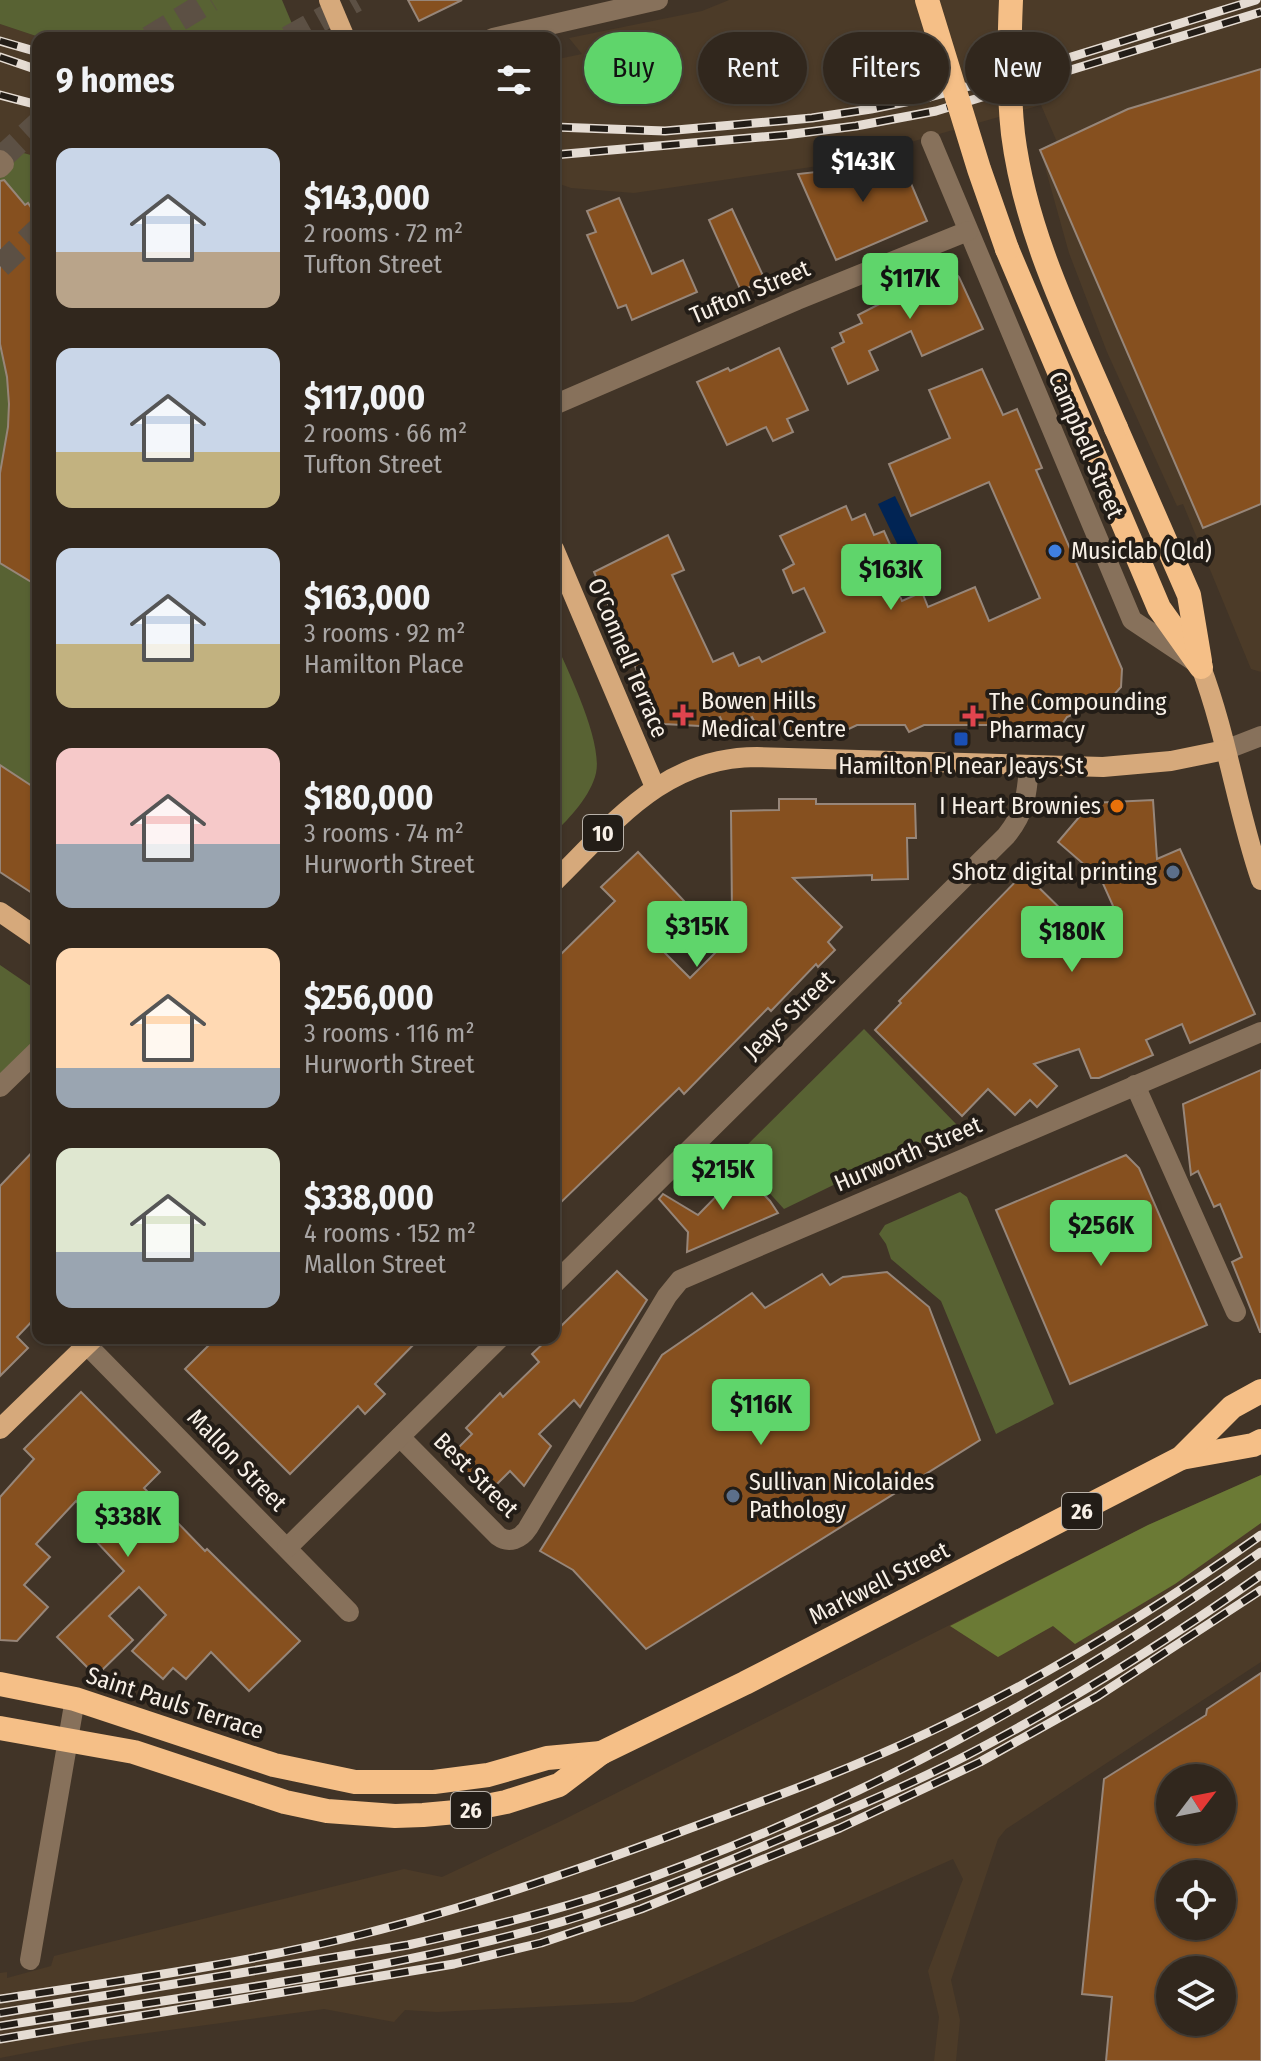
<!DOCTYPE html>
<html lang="en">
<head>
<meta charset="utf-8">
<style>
	body { margin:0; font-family:"Fira Sans Condensed",sans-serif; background:#3d332a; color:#f1f3f6; height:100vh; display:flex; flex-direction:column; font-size:30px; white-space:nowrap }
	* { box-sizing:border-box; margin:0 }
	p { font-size:26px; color:#a8a5a4 }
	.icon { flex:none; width:44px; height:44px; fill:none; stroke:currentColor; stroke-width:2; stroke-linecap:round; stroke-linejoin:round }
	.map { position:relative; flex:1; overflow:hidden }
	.sheet { position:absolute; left:32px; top:32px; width:528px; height:1312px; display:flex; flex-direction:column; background:#31271d; border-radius:16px; box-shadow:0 2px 6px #0004,0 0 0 2px #4c443b }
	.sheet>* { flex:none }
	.hud { position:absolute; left:584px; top:32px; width:556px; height:72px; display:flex; gap:16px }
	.needle { width:52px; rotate:58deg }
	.fabs { position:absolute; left:1156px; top:1764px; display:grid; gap:16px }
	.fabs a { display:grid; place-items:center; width:80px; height:80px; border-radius:50%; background:#31271d; box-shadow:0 2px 6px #0004,0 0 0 2px #4c443b; font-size:40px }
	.price { position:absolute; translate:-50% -68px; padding:0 18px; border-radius:8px; background:#5fd56b; color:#111; font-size:26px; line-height:52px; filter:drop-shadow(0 2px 4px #0008) }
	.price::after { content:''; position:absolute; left:50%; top:48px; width:24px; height:18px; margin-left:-12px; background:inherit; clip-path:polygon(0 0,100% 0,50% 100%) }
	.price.selected { background:#222; color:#fff }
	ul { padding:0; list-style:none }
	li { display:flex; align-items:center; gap:24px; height:200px; padding:0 24px }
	li span { display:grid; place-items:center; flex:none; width:224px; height:160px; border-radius:16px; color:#555 }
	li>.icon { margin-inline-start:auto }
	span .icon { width:96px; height:96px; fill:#fffc; stroke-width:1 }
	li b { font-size:34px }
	h2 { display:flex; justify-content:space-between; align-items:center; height:96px; padding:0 24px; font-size:34px }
	.pill { padding:0 28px; border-radius:36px; background:#31271d; box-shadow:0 2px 6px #0004,0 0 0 2px #4c443b; font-size:28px; line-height:72px }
	.pill.selected { background:#5fd56b; color:#111 }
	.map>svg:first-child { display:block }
	.built { fill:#4c3b28 }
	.green { fill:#586233 }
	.forest { fill:#6b7a35 }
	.water { fill:#012454 }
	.building { fill:#86501f; stroke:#978679; stroke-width:2; fill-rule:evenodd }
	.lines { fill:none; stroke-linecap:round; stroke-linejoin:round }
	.highway-tunnel { stroke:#5c5044; stroke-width:24; stroke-dasharray:24 12; stroke-linecap:butt }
	.minor { stroke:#87715b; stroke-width:20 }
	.major { stroke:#d6a97b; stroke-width:20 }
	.highway { stroke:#f5bf87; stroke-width:24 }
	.rail-casing { stroke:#e5dcd3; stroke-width:9 }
	.rail { stroke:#231d17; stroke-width:6; stroke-dasharray:18; stroke-linecap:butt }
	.highway-bridge { stroke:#f5bf87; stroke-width:24 }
	.shop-dot { fill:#3f7fe0; stroke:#231d17; stroke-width:3 }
	.health-dot { fill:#e0444e; stroke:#231d17; stroke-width:3 }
	.transit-dot { fill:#1a4fb4; stroke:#231d17; stroke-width:3 }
	.food-dot { fill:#e8710a; stroke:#231d17; stroke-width:3 }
	.service-dot { fill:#5c6f8a; stroke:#231d17; stroke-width:3 }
	.labels { text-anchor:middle; stroke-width:8; stroke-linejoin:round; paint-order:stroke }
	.shield { fill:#231d17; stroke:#b8b1a9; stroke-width:2 }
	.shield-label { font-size:22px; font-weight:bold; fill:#f8f0e7 }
	.street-label { font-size:24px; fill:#f8f0e7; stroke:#231d17 }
	.poi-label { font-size:24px; fill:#f8f0e7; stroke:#231d17; text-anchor:start }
</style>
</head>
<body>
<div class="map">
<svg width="1261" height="2061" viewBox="0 0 1261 2061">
	<rect width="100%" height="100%" fill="#413427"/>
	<!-- built -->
	<g class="built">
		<path d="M729 0H1261V672L1251 669 1183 504 1177 506 1107 352 1069 253 1040 149 1057 142 1041 105 890 148 861 162 859 160 634 193 571 188 554 182V50L558 59 582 54 569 38 702 11Z"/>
		<path d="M0 24 42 38H38V157L6 148 0 142Z"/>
		<path d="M1261 1475V1662L1006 1829 998 1839 951 1980 960 2020 956 2061H934L939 2017 928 1971 963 1879 953 1859 633 2002 437 2012 405 2010 394 2022 324 2009 89 2041 0 2058V1973L7 1972V1978L51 1966 54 1956 404 1869 442 1877 561 1821 1148 1525Z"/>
	</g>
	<!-- green -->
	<g class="green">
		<path d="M0 0H282L298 38H42L0 24Z"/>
		<path d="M0 142 6 148 38 157V897L0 872Z"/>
		<path d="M554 639C567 669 603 741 596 773 591 795 570 818 554 833Z"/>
		<path d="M0 965 38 991V1037L0 1075Z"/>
		<path d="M864 1029 957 1125 784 1209 736 1156Z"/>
		<path d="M960 1192 967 1197 1054 1404 996 1434 941 1301 891 1259 886 1244 879 1234 885 1225Z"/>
	</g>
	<!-- forest -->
	<path class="forest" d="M1261 1475V1523L1175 1584 1075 1644 1053 1626 998 1657 950 1626 1148 1525Z"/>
	<!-- water -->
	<path class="water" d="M895 496 921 550 904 558 878 504Z"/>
	<!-- building -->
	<g class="building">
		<path d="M408 0H462L419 21Z"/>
		<path d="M1261 69V504L1203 528 1040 150 1128 109Z"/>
		<path d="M897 151 927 221 836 260 798 174 861 167Z"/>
		<path d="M4 180 25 205 28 203 38 218V586L0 563V473L8 427 9 404 7 377 0 344V181Z"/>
		<path d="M619 198 652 274 683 260 697 292 632 320 626 305 618 308 587 235 596 232 587 211Z"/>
		<path d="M732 209 765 280 741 291 709 220Z"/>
		<path d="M939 266 951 269 959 277 983 329 922 356 911 331 869 351 878 370 848 384 832 348 844 342 840 333 862 323 858 315 895 296 891 287Z"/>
		<path d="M779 348 808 410 787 419 793 432 773 441 766 427 727 445 697 382 728 368 730 371Z"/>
		<path d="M982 369 1003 415 1017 409 1042 468 1036 470 1122 669 1121 687 1112 697 1067 717 1060 727 1050 723 1037 729 1036 725H924L909 732 905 725H857L832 737 827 727 807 736 802 726 785 734 778 720 759 730 752 717 726 730 720 717 700 726 664 724 654 710 594 572 668 535 684 570 672 575 713 662 733 653 739 666 759 657 762 662 825 632 804 588 793 593 783 570 794 564 780 536 846 506 852 520 865 514 874 535 884 531 896 558 885 563 902 601 922 592 928 607 975 587 989 621 1040 598 989 482 911 516 889 464 950 438 929 390Z"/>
		<path d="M0 765 38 790V897L0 872Z"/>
		<path d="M779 799H816V804H915L916 838H907L908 879 872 880V875L793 878 842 927 828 942 835 950 818 967 816 964 771 1011 768 1008 684 1094 679 1088 554 1209V961L615 901 601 887 638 852 684 901 677 908 692 925 664 952 690 978 722 946 710 934 732 912 731 811 779 810Z"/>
		<path d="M1153 800 1157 859 1180 849 1255 1014 1190 1043 1182 1024 1146 1040 1153 1055 1099 1078H1091L1079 1049 1034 1064 1057 1086 1037 1107 1030 1100 1015 1115 988 1089 962 1116 875 1030 901 1003 899 1001 1024 873 1073 921 1079 936 1118 917 1101 879 1058 842 1091 803Z"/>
		<path d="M1261 1070V1332H1260L1232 1262 1242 1257 1220 1204 1214 1207 1198 1171 1191 1175 1183 1104Z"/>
		<path d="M38 1146V1315L17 1337 28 1348 0 1376V1186Z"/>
		<path d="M1126 1155 1139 1168 1207 1325 1070 1384 996 1210Z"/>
		<path d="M741 1171 770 1201 778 1213 687 1252 688 1232 659 1199 663 1194 698 1215Z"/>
		<path d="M617 1271 647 1300 580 1407 574 1400 539 1434 551 1446 524 1486 510 1471 487 1494 451 1455 472 1434 466 1428 500 1393 503 1397 539 1362 532 1354 549 1338H554V1333Z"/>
		<path d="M887 1272 929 1307 980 1440 646 1649 573 1570 540 1551 662 1355 752 1293 765 1308 822 1274 830 1285 843 1277Z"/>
		<path d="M216 1338H420L375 1384 385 1394 365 1414 358 1406 290 1474 185 1369Z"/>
		<path d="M81 1392 160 1472 144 1488 205 1551 207 1549 300 1641 249 1691 211 1652 186 1679 173 1668 163 1679 132 1651 166 1615 139 1587 109 1616 133 1640 96 1676 57 1637 124 1571 94 1539 104 1529 76 1501 36 1544 50 1557 24 1585 48 1607 17 1641 0 1640V1497L34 1459 24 1449Z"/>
		<path d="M1261 1673V2061H1106L1112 1997 1082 1994 1104 1779 1206 1715 1207 1709ZM1170 1778H1222V1830H1170ZM1170 1874H1222V1926H1170ZM1170 1970H1222V2022H1170Z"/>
	</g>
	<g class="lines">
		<!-- highway-tunnel -->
		<g class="highway-tunnel">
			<path d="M149 38 211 0"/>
			<path d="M288 38 356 0"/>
			<path d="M0 159 38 124"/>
			<path d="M0 266 38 230"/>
		</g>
		<!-- minor -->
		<g class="minor">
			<path d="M493 38 658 0"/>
			<path d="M931 141 1132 620 1195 662"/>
			<path d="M0 160 4 164 0 168"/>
			<path d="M554 405 797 300 968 231"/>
			<path d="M1225 750 1261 736"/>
			<path d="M1135 1085 1236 1312"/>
			<path d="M0 1087 38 1050"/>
			<path d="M554 1284 1006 836C1025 813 1027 795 1029 766"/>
			<path d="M87 1345 349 1612"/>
			<path d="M400 1437 498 1536C509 1544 521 1539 528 1528L667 1296 680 1280 1261 1032"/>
			<path d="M287 1548 500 1338"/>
			<path d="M30 1960 75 1699"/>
		</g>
		<!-- major -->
		<g class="major">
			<path d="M329 0 345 38"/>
			<path d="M554 549 655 787"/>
			<path d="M1201 667C1227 736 1237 810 1261 880"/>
			<path d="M554 882C615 822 664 757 757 757L1103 767 1171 761 1225 750"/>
			<path d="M0 912 38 938"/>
			<path d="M0 1429 94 1338"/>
		</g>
		<!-- highway -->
		<g class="highway">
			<path d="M1007 249 1159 608 1201 667"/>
			<path d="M1116 428 1189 595 1200 661"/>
			<path d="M1181 1458 1253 1445 1261 1441"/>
			<path d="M0 1684 75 1699 274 1765 355 1782H434L488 1775 547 1758 601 1753"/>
			<path d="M0 1728 134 1752 285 1802 327 1811 395 1816 423 1815 456 1812 506 1802 559 1785 601 1753 745 1683 1181 1458 1232 1407 1261 1391"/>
		</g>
		<defs>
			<g id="rail">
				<path d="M0 41 38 52"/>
				<path d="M0 57 38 70"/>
				<path d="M0 95 38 105"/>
				<path d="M554 127 665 131 812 118 871 109 930 97 1042 66 1256 0"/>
				<path d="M554 155 785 135 856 126 936 111 1261 12"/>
				<path d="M0 1999C121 1981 243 1964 363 1934 471 1907 576 1871 680 1832 763 1801 847 1771 927 1733 1045 1678 1155 1610 1261 1535"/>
				<path d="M0 2013 408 1945C479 1929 550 1913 619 1889 852 1808 1060 1693 1261 1552"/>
				<path d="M0 2026C179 1997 361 1976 536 1929 615 1908 691 1877 766 1845 837 1815 909 1786 977 1750 1076 1698 1170 1639 1261 1575"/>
				<path d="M0 2039 454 1964 541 1943 641 1909 840 1828 980 1762 1098 1696 1261 1590"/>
			</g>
		</defs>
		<!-- rail casing -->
		<use href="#rail" class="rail-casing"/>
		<!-- rail -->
		<use href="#rail" class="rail"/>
		<!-- highway-bridge -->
		<g class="highway-bridge">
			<path d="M927 0 979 169 1007 249"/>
			<path d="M1011 0C1009 45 1008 90 1013 134 1026 238 1076 333 1116 428"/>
		</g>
	</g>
	<!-- markers -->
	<circle class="shop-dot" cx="1055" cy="551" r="8"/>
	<g class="health-dot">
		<path d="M679 703h8v8h8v8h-8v8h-8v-8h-8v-8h8z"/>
		<path d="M969 704h8v8h8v8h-8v8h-8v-8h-8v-8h8z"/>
	</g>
	<rect class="transit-dot" x="953" y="731" width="16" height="16" rx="4"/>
	<circle class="food-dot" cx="1117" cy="806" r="8"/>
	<g class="service-dot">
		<circle cx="1173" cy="872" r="8"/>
		<circle cx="733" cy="1496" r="8"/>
	</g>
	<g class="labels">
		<!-- shield labels -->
		<g class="shield">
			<rect x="583" y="815" width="40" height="36" rx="6"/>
			<rect x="1062" y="1493" width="40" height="36" rx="6"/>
			<rect x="451" y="1792" width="40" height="36" rx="6"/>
		</g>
		<g class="shield-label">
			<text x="603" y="841">10</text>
			<text x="1082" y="1519">26</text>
			<text x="471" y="1818">26</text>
		</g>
		<!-- street labels -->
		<g class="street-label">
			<text transform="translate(750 292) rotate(-23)" y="8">Tufton Street</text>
			<text transform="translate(1086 445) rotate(67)" y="8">Campbell Street</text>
			<text transform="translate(628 658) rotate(67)" y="8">O'Connell Terrace</text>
			<text transform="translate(789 1015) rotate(-44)" y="8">Jeays Street</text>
			<text transform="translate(908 1154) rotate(-23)" y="8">Hurworth Street</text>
			<text transform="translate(237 1460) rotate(46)" y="8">Mallon Street</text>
			<text transform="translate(476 1475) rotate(45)" y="8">Best Street</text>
			<text transform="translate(879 1583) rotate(-27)" y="8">Markwell Street</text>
			<text transform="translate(175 1703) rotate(18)" y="8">Saint Pauls Terrace</text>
		</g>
		<!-- poi labels -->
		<g class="poi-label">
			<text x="1071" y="559">Musiclab (Qld)</text>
			<text x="701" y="709">Bowen Hills<tspan x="701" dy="28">Medical Centre</tspan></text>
			<text x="989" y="710">The Compounding<tspan x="989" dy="28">Pharmacy</tspan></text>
			<text x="961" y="774" text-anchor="middle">Hamilton Pl near Jeays St</text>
			<text x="1101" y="814" text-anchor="end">I Heart Brownies</text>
			<text x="1157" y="880" text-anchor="end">Shotz digital printing</text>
			<text x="749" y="1490">Sullivan Nicolaides<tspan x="749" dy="28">Pathology</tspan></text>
		</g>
	</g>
</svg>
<div class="fabs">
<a><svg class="needle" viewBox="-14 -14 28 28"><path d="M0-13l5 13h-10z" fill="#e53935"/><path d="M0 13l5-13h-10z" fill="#a8a5a4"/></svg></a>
<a><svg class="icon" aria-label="locate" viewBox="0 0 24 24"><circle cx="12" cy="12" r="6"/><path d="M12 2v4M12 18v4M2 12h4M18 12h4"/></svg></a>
<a><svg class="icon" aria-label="layers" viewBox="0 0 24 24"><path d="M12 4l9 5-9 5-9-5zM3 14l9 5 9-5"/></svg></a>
</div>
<b class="price selected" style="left:863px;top:204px">$143K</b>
<b class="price" style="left:910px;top:321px">$117K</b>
<b class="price" style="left:891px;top:612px">$163K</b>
<b class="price" style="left:697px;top:969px">$315K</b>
<b class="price" style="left:1072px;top:974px">$180K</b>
<b class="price" style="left:723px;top:1212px">$215K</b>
<b class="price" style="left:1101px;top:1268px">$256K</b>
<b class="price" style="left:761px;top:1447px">$116K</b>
<b class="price" style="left:128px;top:1559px">$338K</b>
<div class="hud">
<a class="pill selected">Buy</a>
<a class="pill">Rent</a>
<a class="pill">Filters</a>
<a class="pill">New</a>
</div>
<section class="sheet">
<h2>9 homes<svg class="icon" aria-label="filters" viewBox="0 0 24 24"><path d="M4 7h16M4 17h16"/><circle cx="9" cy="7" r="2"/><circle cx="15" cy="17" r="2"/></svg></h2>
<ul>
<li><span style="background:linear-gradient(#c9d6e8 65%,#b9a48a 0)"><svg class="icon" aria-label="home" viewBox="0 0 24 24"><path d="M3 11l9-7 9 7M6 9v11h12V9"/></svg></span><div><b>$143,000</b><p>2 rooms · 72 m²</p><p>Tufton Street</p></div></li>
<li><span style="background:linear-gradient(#c9d6e8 65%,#c2b280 0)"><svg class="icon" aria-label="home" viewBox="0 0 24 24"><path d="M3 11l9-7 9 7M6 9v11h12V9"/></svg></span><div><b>$117,000</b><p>2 rooms · 66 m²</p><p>Tufton Street</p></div></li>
<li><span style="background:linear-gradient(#c9d6e8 60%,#c2b280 0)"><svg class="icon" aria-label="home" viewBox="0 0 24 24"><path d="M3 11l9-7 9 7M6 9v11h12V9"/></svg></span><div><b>$163,000</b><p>3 rooms · 92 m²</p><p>Hamilton Place</p></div></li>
<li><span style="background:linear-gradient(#f6c9c9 60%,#9aa5b1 0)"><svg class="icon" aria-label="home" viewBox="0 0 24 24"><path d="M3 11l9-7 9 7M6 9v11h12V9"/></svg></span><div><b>$180,000</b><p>3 rooms · 74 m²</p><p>Hurworth Street</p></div></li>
<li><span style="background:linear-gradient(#ffd9b3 75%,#9aa5b1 0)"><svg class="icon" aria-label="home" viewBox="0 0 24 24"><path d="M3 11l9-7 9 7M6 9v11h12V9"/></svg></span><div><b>$256,000</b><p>3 rooms · 116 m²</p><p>Hurworth Street</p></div></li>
<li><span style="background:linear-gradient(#dfe7d0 65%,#9aa5b1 0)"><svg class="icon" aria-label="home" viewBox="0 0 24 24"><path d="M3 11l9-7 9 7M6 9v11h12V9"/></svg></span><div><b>$338,000</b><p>4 rooms · 152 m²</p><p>Mallon Street</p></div></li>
</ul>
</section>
</div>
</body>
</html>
